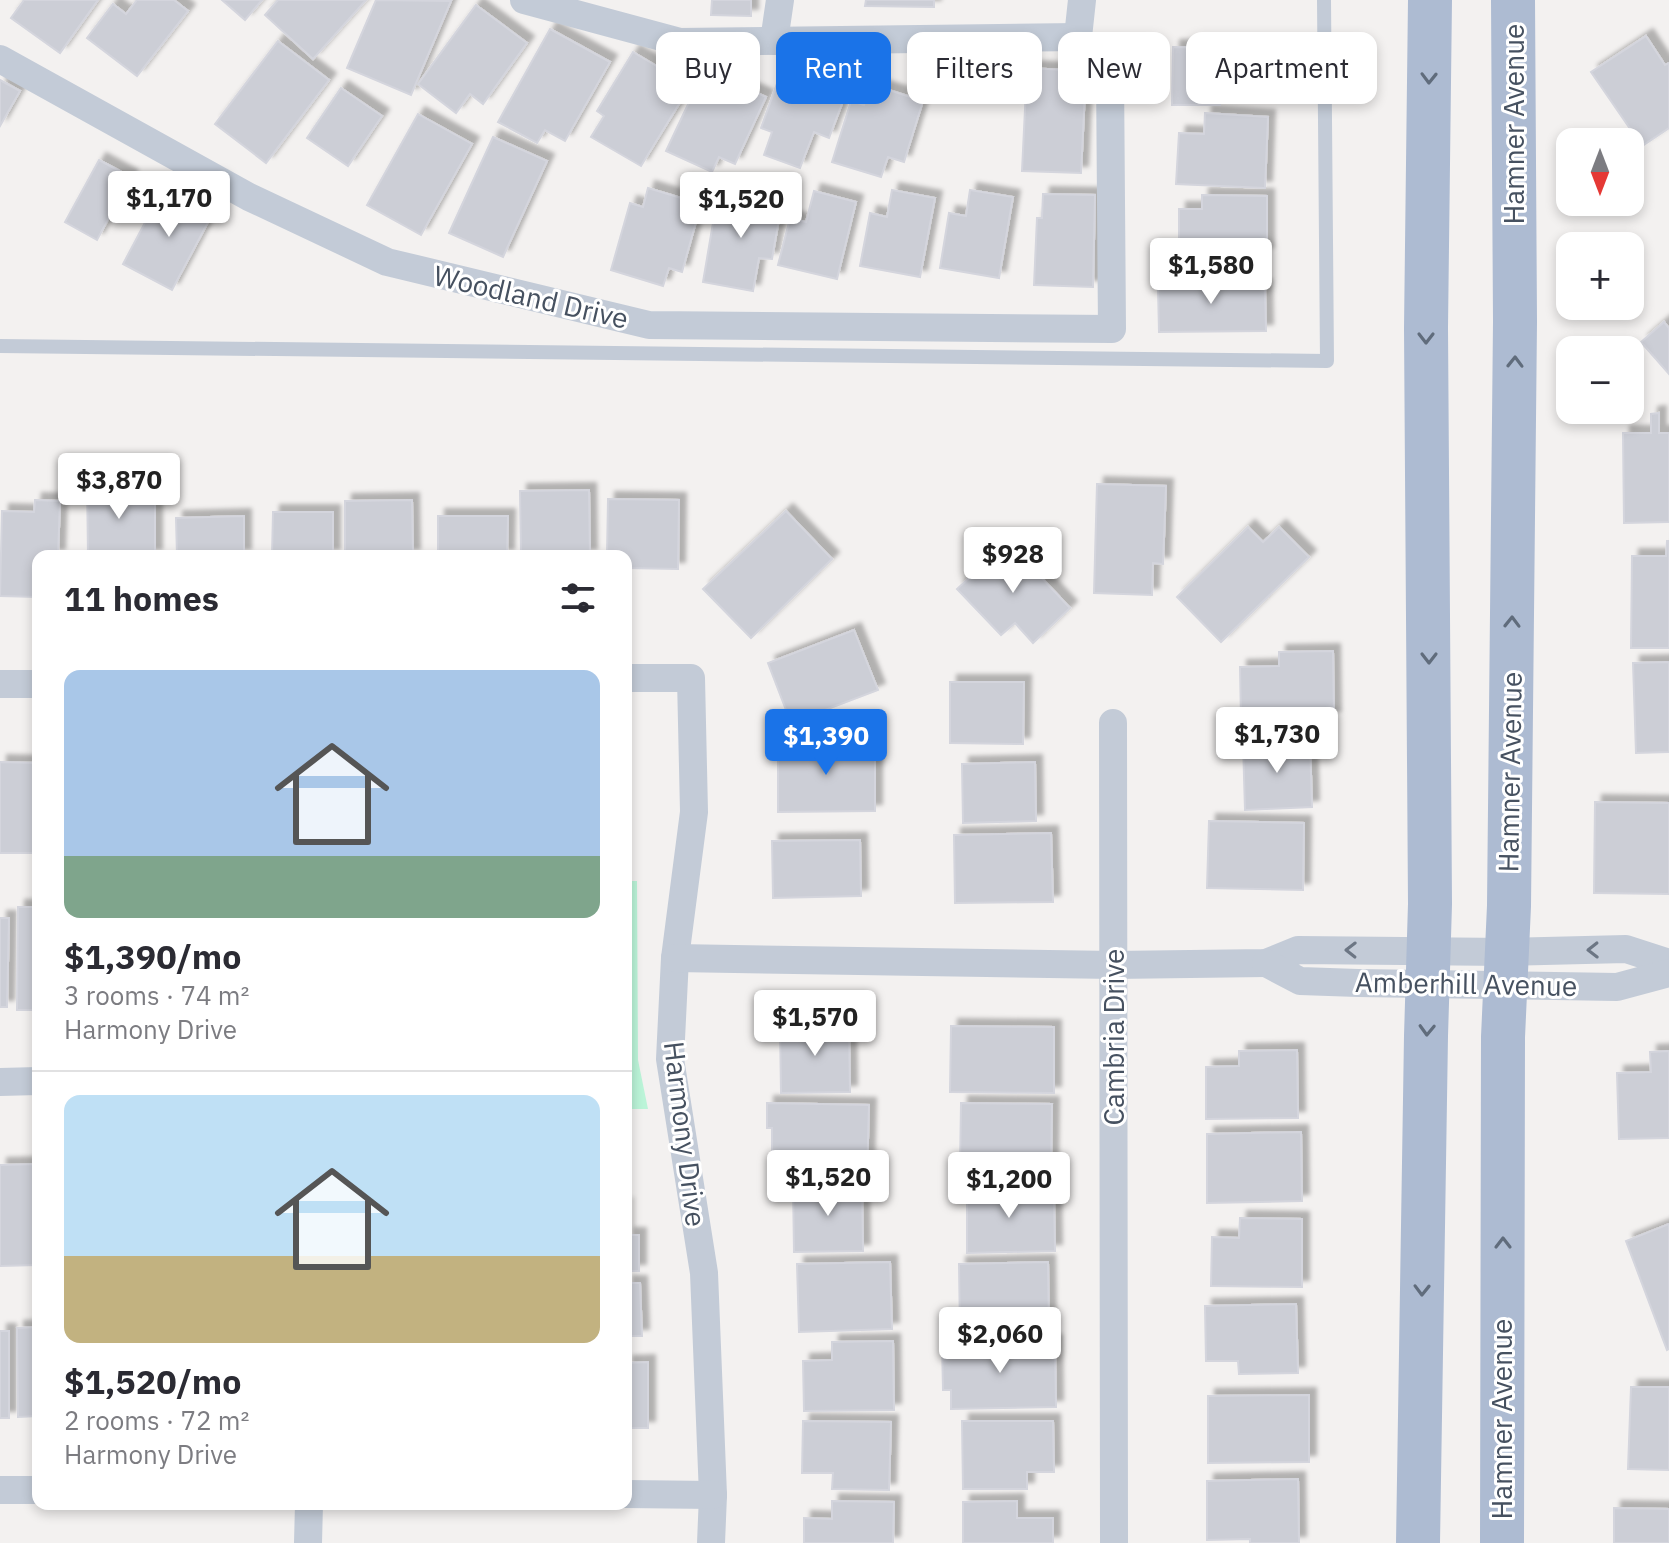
<!DOCTYPE html>
<html lang="en">
<head>
<meta charset="utf-8">
<style>
	body { margin:0; font-family:"IBM Plex Sans",sans-serif; background:#f7f7f7; color:#2b2b33; height:100vh; display:flex; flex-direction:column; font-size:30px; white-space:nowrap }
	* { box-sizing:border-box; margin:0 }
	p { font-size:26px; color:#7c7c81 }
	.icon { flex:none; width:44px; height:44px; fill:none; stroke:currentColor; stroke-width:2; stroke-linecap:round; stroke-linejoin:round }
	.map { position:relative; flex:1; overflow:hidden }
	.side { position:absolute; left:32px; top:550px; width:600px; height:960px; display:flex; flex-direction:column; background:#fff; border-radius:16px; box-shadow:0 4px 12px #0003 }
	.side>* { flex:none }
	.banner { position:absolute; left:656px; top:32px; width:760px; height:72px; display:flex; gap:16px }
	.needle { width:52px; rotate:180deg }
	.buttons { position:absolute; left:1556px; top:128px; display:grid; gap:16px }
	.buttons a { display:grid; place-items:center; width:88px; height:88px; border-radius:16px; background:#fff; box-shadow:0 4px 12px #0003; font-size:40px }
	.price { position:absolute; translate:-50% -68px; padding:0 18px; border-radius:8px; background:#fff; color:#222; font-size:26px; line-height:52px; filter:drop-shadow(0 2px 4px #0008) }
	.price::after { content:''; position:absolute; left:50%; top:48px; width:24px; height:18px; margin-left:-12px; background:inherit; clip-path:polygon(0 0,100% 0,50% 100%) }
	.price.current { background:#1a73e8; color:#fff }
	ul { padding:0; list-style:none }
	li { display:grid; align-content:center; gap:16px; height:424px; padding:0 32px }
	li+li { border-top:2px solid #e1e1e2 }
	li span { display:grid; place-items:center; height:248px; border-radius:16px; color:#555 }
	li>.icon { margin-inline-start:auto }
	span .icon { width:144px; height:144px; fill:#fffc; stroke-width:1 }
	li b { font-size:34px }
	h2 { display:flex; justify-content:space-between; align-items:center; height:96px; padding:0 32px; font-size:34px }
	.tag { padding:0 28px; border-radius:16px; background:#fff; box-shadow:0 4px 12px #0003; font-size:28px; line-height:72px }
	.tag.current { background:#1a73e8; color:#fff }
	.map>svg:first-child { display:block }
	.green { fill:#bbf4d8 }
	.building { fill:#ccced6; stroke:#d4d5dd; stroke-width:2; filter:url(#shadow) }
	.lines { fill:none; stroke-linecap:round; stroke-linejoin:round }
	.service { stroke:#c3cbd7; stroke-width:14 }
	.minor { stroke:#c3cbd7; stroke-width:28 }
	.primary { stroke:#adbbd2; stroke-width:44 }
	.oneway { stroke:#606c7c }
	.oneway2 { stroke:#6c7684 }
	.labels { text-anchor:middle; stroke-width:6; stroke-linejoin:round; paint-order:stroke }
	.street-label { font-size:28px; fill:#465160; stroke:#fff }
</style>
</head>
<body>
<div class="map">
<svg width="1669" height="1543" viewBox="0 0 1669 1543">
	<defs>
		<filter id="shadow"><feDropShadow dx="7" dy="-7" stdDeviation="2" flood-color="#0004"/></filter>
	</defs>
	<rect width="100%" height="100%" fill="#f3f1f0"/>
	<!-- green -->
	<path class="green" d="M626 881H637L638 1060 648 1109H626Z"/>
	<!-- building -->
	<g class="building">
		<path d="M24 0H98L60 53 11 18Z"/>
		<path d="M137 0H174L188 11 137 76 87 38 113 4 126 14Z"/>
		<path d="M222 0H262L245 20Z"/>
		<path d="M278 0H366L313 59 265 15Z"/>
		<path d="M376 0 451 1 411 95 347 68Z"/>
		<path d="M712 0H751V16L711 15Z"/>
		<path d="M866 0H934V7L865 6Z"/>
		<path d="M476 5 527 43 483 104 470 94 456 113 418 84Z"/>
		<path d="M550 29 610 62 565 141 545 130 537 143 498 122Z"/>
		<path d="M1646 36 1665 65 1669 63V128L1642 146 1591 72Z"/>
		<path d="M278 41 329 80 266 163 215 124Z"/>
		<path d="M1173 47 1264 48V94H1220V105H1172Z"/>
		<path d="M633 52 690 86 641 166 591 137 604 116 597 111Z"/>
		<path d="M705 68 766 97 735 164 719 157 712 172 666 151Z"/>
		<path d="M1027 68 1086 71 1081 173 1022 171Z"/>
		<path d="M779 78 843 101 829 138 814 132 800 168 764 155 772 132 761 128Z"/>
		<path d="M0 80 20 91 0 126Z"/>
		<path d="M870 84 923 101 904 162 888 157 881 177 832 162 851 101 864 105Z"/>
		<path d="M341 88 382 116 348 166 307 138Z"/>
		<path d="M1205 113 1268 117 1265 188 1176 184 1179 133 1204 134Z"/>
		<path d="M418 114 472 144 421 235 367 205Z"/>
		<path d="M493 137 547 161 503 257 449 233Z"/>
		<path d="M99 160 131 177 97 240 65 222Z"/>
		<path d="M174 188 215 209 172 290 123 264 150 213 159 218Z"/>
		<path d="M648 188 701 204 682 272 669 268 663 286 611 270 630 203 643 207Z"/>
		<path d="M892 190 935 198 920 277 860 266 870 213 887 217Z"/>
		<path d="M970 190 1013 197 999 278 940 268 949 213 966 216Z"/>
		<path d="M814 191 856 202 837 279 778 265 790 218 806 222Z"/>
		<path d="M727 192 782 202 772 259 759 258 753 291 703 282 715 211 724 213Z"/>
		<path d="M1043 194 1095 195 1093 287 1034 285 1037 218H1042Z"/>
		<path d="M1202 195 1267 196V254H1245V261L1179 260V209H1202Z"/>
		<path d="M1189 272H1226L1227 287H1265L1266 331 1159 332 1158 287H1189Z"/>
		<path d="M1664 322 1669 328V374L1641 342Z"/>
		<path d="M1659 413V433H1669V522L1624 523 1623 433H1651V414Z"/>
		<path d="M87 479H126V501H155V556H88Z"/>
		<path d="M1097 484 1166 486 1163 564 1153 563 1152 595 1094 593Z"/>
		<path d="M589 490 590 556H521L520 491Z"/>
		<path d="M608 499 679 500 678 569 626 568V556H607Z"/>
		<path d="M35 500 60 501 58 556H38V597L0 596 2 511 34 512Z"/>
		<path d="M412 500 413 556H345V501Z"/>
		<path d="M786 511 832 559 751 638 703 589Z"/>
		<path d="M273 512H333V556H272Z"/>
		<path d="M244 516V556H177L176 518Z"/>
		<path d="M438 516H508L507 556H438Z"/>
		<path d="M1248 527 1263 542 1279 527 1309 557 1221 642 1177 597Z"/>
		<path d="M1667 541H1669V648H1631L1632 556H1666Z"/>
		<path d="M1008 542 1070 608 1033 643 1015 623 1001 635 957 589Z"/>
		<path d="M854 630 878 690 791 723 768 663Z"/>
		<path d="M1333 651 1334 718 1241 720 1240 667 1279 666V652Z"/>
		<path d="M1669 662V752L1636 753 1633 663Z"/>
		<path d="M950 682H1024L1023 744 950 743Z"/>
		<path d="M1310 741 1312 807 1245 810 1243 743Z"/>
		<path d="M778 742H875V811L778 812Z"/>
		<path d="M0 762 38 763V853H0Z"/>
		<path d="M1035 762 1036 821 963 823 962 764Z"/>
		<path d="M1595 802 1669 803V894L1594 893Z"/>
		<path d="M1209 821 1304 823 1303 890 1207 888Z"/>
		<path d="M1051 833 1053 902 955 903 954 835Z"/>
		<path d="M860 840 861 896 773 898 772 841Z"/>
		<path d="M18 907H37L38 1010H17Z"/>
		<path d="M0 918H9L7 1007H0Z"/>
		<path d="M849 1023 850 1092 781 1093 780 1025Z"/>
		<path d="M951 1026 1054 1027V1093L950 1092Z"/>
		<path d="M1297 1050 1298 1118 1206 1119V1067L1239 1066V1051Z"/>
		<path d="M1669 1051V1138L1619 1139 1617 1073 1651 1072 1650 1052Z"/>
		<path d="M767 1103 869 1105 867 1174 772 1172V1128H767Z"/>
		<path d="M961 1103 1052 1104 1051 1168 960 1167Z"/>
		<path d="M1301 1132 1302 1201 1207 1203V1134Z"/>
		<path d="M38 1164V1265L0 1266V1165Z"/>
		<path d="M862 1183 863 1251 794 1252 793 1184Z"/>
		<path d="M1030 1184V1198L1054 1197 1055 1251 967 1253V1185Z"/>
		<path d="M626 1204V1235H639V1271H626Z"/>
		<path d="M1240 1218 1302 1219V1287L1211 1286 1212 1237 1239 1238Z"/>
		<path d="M1669 1224V1349L1667 1350 1626 1241Z"/>
		<path d="M890 1262 892 1329 799 1332 797 1264Z"/>
		<path d="M1048 1262 1049 1331H960L959 1264Z"/>
		<path d="M626 1283H640L642 1336H626Z"/>
		<path d="M1296 1304 1298 1373 1239 1374 1238 1361H1206L1205 1306Z"/>
		<path d="M38 1327V1416L18 1417 17 1328Z"/>
		<rect x="0" y="1331" width="9" height="87"/>
		<path d="M893 1341 894 1410 804 1411 803 1361 832 1360V1342Z"/>
		<path d="M1055 1342 1056 1407 951 1409V1390H943L942 1344Z"/>
		<path d="M648 1362V1428H626V1363Z"/>
		<path d="M1631 1387H1669V1470L1628 1469Z"/>
		<path d="M1309 1395V1462L1208 1463V1396Z"/>
		<path d="M803 1421 891 1422 889 1490 832 1489 833 1473H802Z"/>
		<path d="M962 1421H1053L1054 1472H1027V1489H963Z"/>
		<path d="M1298 1479 1299 1543H1250V1539L1207 1540V1481Z"/>
		<path d="M832 1501 894 1502 893 1543H804V1518L832 1519Z"/>
		<path d="M1017 1501V1518H1053V1543H963V1502Z"/>
		<path d="M1614 1508 1669 1509V1543H1614Z"/>
	</g>
	<g class="lines">
		<!-- service -->
		<path class="service" d="M0 346 1327 361 1324 0"/>
		<!-- minor -->
		<g class="minor">
			<path d="M524 0 680 42 1078 37"/>
			<path d="M774 41 780 0"/>
			<path d="M0 59 249 197 387 262 649 325 1112 329 1110 73 1078 37 1082 0"/>
			<path d="M626 678H691L694 812 675 958 670 1059 704 1273 713 1495 711 1543"/>
			<path d="M0 684H38"/>
			<path d="M1113 723 1114 1543"/>
			<path d="M675 958 1114 965 1266 963 1298 950 1508 952 1626 949 1669 963"/>
			<path d="M1266 963 1300 981 1358 983 1617 987 1669 973"/>
			<path d="M0 1082 38 1081"/>
			<path d="M0 1490H38"/>
			<path d="M626 1494 713 1495"/>
			<path d="M308 1543 309 1504"/>
		</g>
		<!-- primary -->
		<g class="primary">
			<path d="M1418 1543 1426 1036 1430 904 1426 328 1430 0"/>
			<path d="M1502 1543 1503 1037 1509 906 1515 322 1513 0"/>
		</g>
	</g>
	<!-- one-way arrows -->
	<defs><path id="oneway-chevron" d="M-2-3.5L2.5 0L-2 3.5" fill="none" stroke-width="1.6" stroke-linecap="round" stroke-linejoin="round" transform="scale(2)"/></defs>
	<g class="oneway">
		<use href="#oneway-chevron" transform="translate(1429 78) rotate(91)"/>
		<use href="#oneway-chevron" transform="translate(1426 338) rotate(90)"/>
		<use href="#oneway-chevron" transform="translate(1515 362) rotate(-89)"/>
		<use href="#oneway-chevron" transform="translate(1512 622) rotate(-89)"/>
		<use href="#oneway-chevron" transform="translate(1429 658) rotate(90)"/>
		<use href="#oneway-chevron" transform="translate(1427 1030) rotate(92)"/>
		<use href="#oneway-chevron" transform="translate(1503 1243) rotate(-90)"/>
		<use href="#oneway-chevron" transform="translate(1422 1290) rotate(91)"/>
	</g>
	<g class="oneway2">
		<use href="#oneway-chevron" transform="translate(1351 950) rotate(-179)"/>
		<use href="#oneway-chevron" transform="translate(1593 950) rotate(179)"/>
	</g>
	<g class="labels">
		<!-- street labels -->
		<g class="street-label">
			<text transform="translate(1514 124) rotate(-90)" y="10">Hamner Avenue</text>
			<text transform="translate(531 297) rotate(13)" y="10">Woodland Drive</text>
			<text transform="translate(1510 772) rotate(-89)" y="10">Hamner Avenue</text>
			<text transform="translate(1466 984) rotate(1)" y="10">Amberhill Avenue</text>
			<text transform="translate(1114 1037) rotate(-90)" y="10">Cambria Drive</text>
			<text transform="translate(685 1134) rotate(83)" y="10">Harmony Drive</text>
			<text transform="translate(1502 1419) rotate(-90)" y="10">Hamner Avenue</text>
		</g>
	</g>
</svg>
<div class="buttons">
<a><svg class="needle" viewBox="-14 -14 28 28"><path d="M0-13l5 13h-10z" fill="#e53935"/><path d="M0 13l5-13h-10z" fill="#7c7c81"/></svg></a>
<a>+</a>
<a>−</a>
</div>
<b class="price" style="left:169px;top:239px">$1,170</b>
<b class="price" style="left:741px;top:240px">$1,520</b>
<b class="price" style="left:1211px;top:306px">$1,580</b>
<b class="price" style="left:119px;top:521px">$3,870</b>
<b class="price" style="left:1013px;top:595px">$928</b>
<b class="price" style="left:1277px;top:775px">$1,730</b>
<b class="price current" style="left:826px;top:777px">$1,390</b>
<b class="price" style="left:815px;top:1058px">$1,570</b>
<b class="price" style="left:828px;top:1218px">$1,520</b>
<b class="price" style="left:1009px;top:1220px">$1,200</b>
<b class="price" style="left:1000px;top:1375px">$2,060</b>
<div class="banner">
<a class="tag">Buy</a>
<a class="tag current">Rent</a>
<a class="tag">Filters</a>
<a class="tag">New</a>
<a class="tag">Apartment</a>
</div>
<section class="side">
<h2>11 homes<svg class="icon" aria-label="filters" viewBox="0 0 24 24"><path d="M4 7h16M4 17h16"/><circle cx="9" cy="7" r="2"/><circle cx="15" cy="17" r="2"/></svg></h2>
<ul>
<li><span style="background:linear-gradient(#a9c7e8 75%,#7fa58c 0)"><svg class="icon" aria-label="home" viewBox="0 0 24 24"><path d="M3 11l9-7 9 7M6 9v11h12V9"/></svg></span><div><b>$1,390/mo</b><p>3 rooms · 74 m²</p><p>Harmony Drive</p></div></li>
<li><span style="background:linear-gradient(#bfe0f5 65%,#c2b280 0)"><svg class="icon" aria-label="home" viewBox="0 0 24 24"><path d="M3 11l9-7 9 7M6 9v11h12V9"/></svg></span><div><b>$1,520/mo</b><p>2 rooms · 72 m²</p><p>Harmony Drive</p></div></li>
</ul>
</section>
</div>
</body>
</html>
